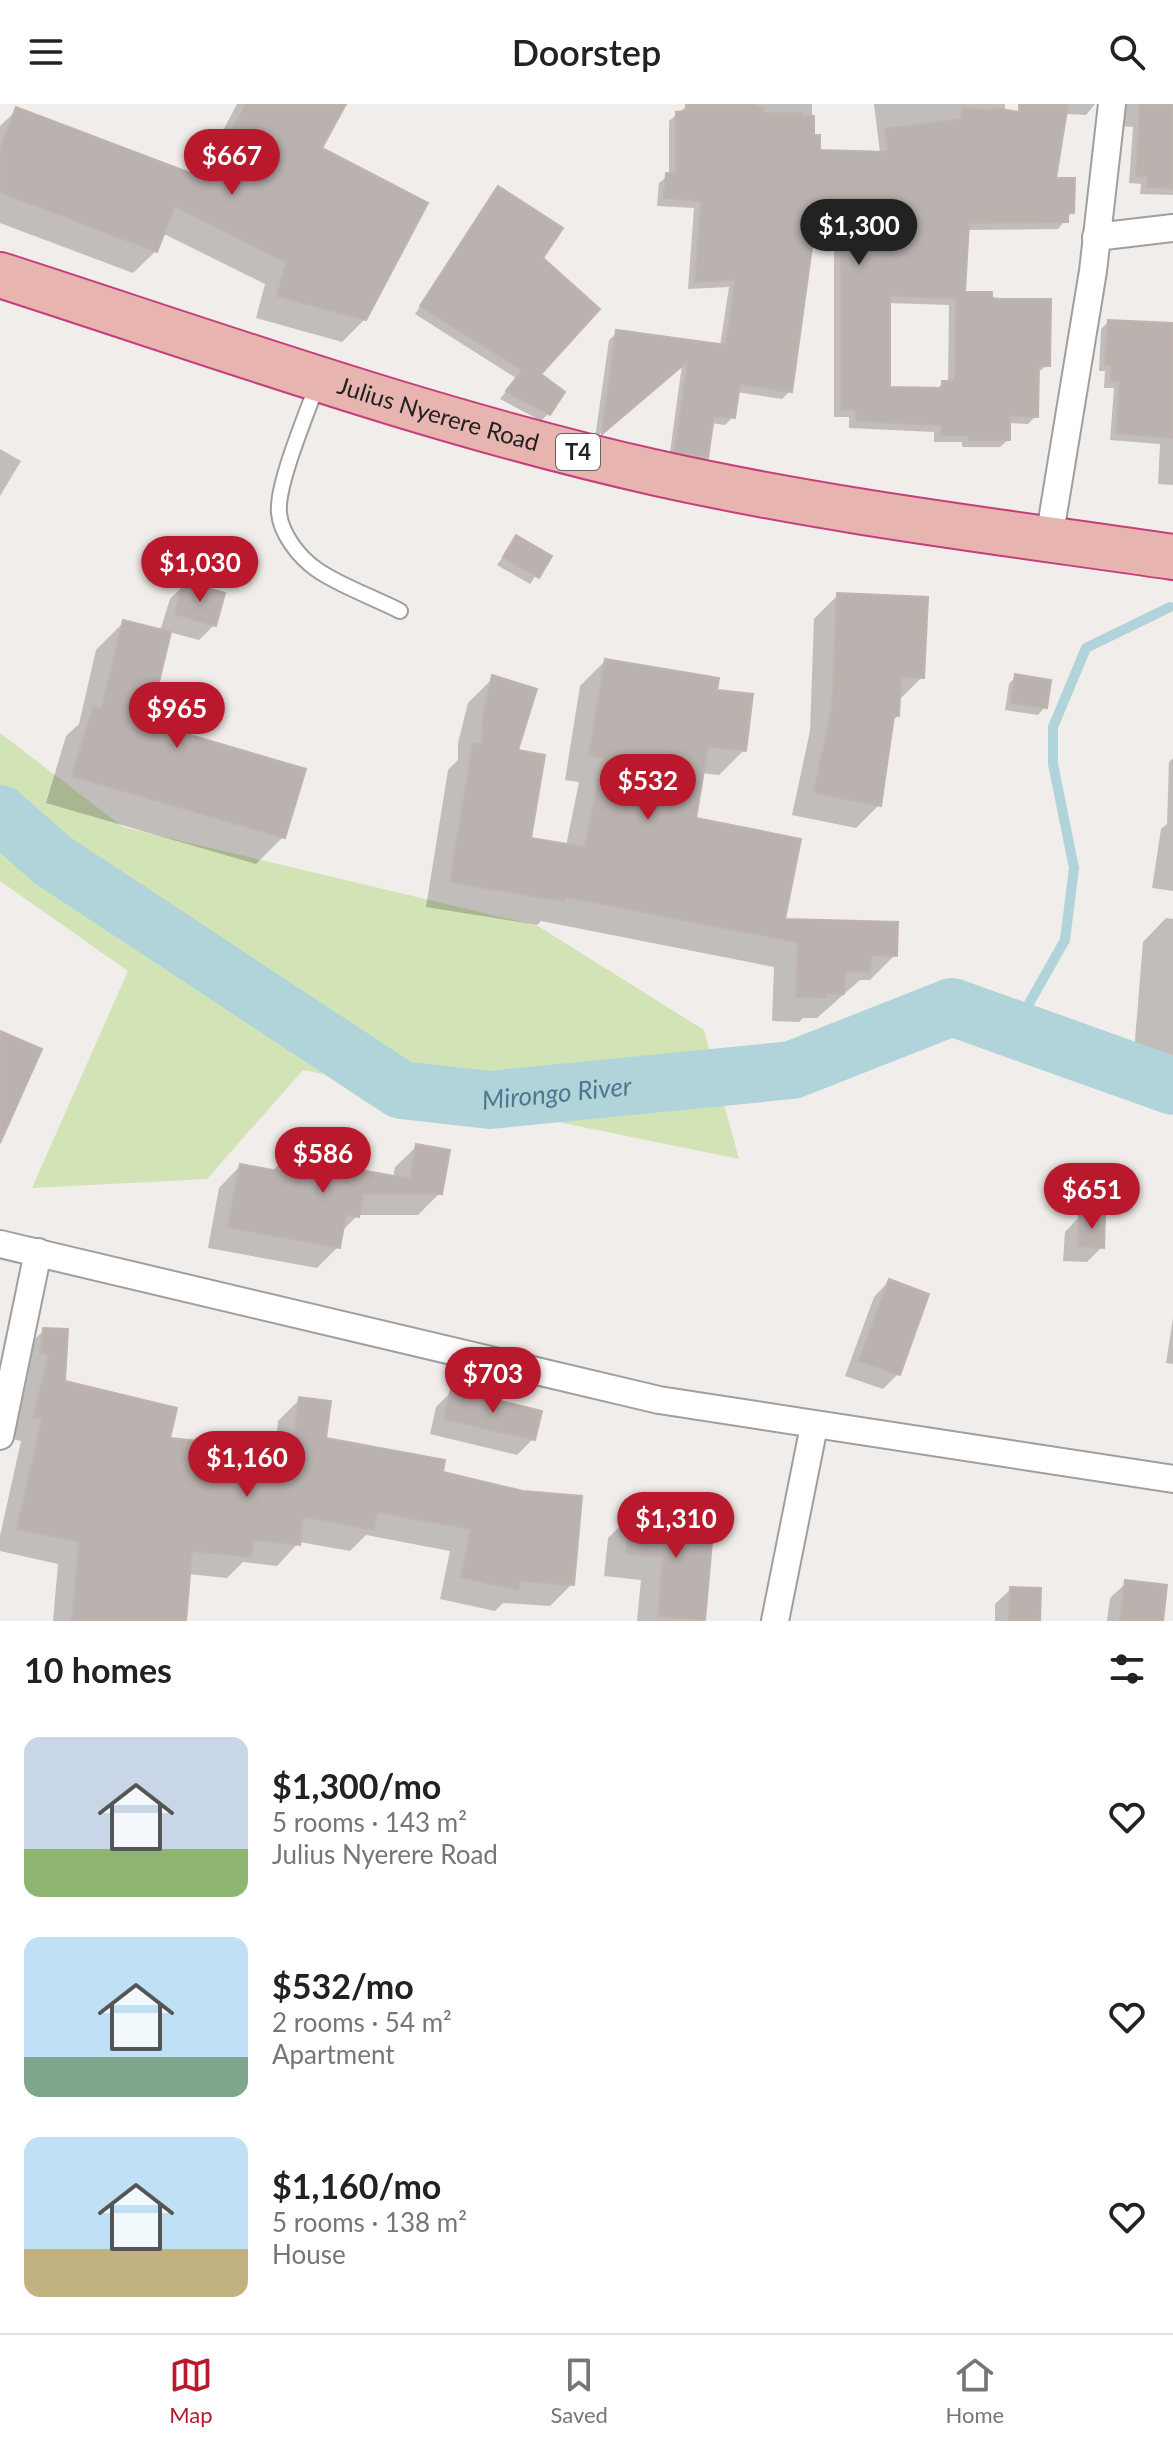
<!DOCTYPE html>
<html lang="en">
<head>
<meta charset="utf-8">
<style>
	body { margin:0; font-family:Lato,sans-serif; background:#f6f6f6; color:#222; height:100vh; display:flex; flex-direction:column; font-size:30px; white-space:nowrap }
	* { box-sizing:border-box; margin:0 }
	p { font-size:26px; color:#767676 }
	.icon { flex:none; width:44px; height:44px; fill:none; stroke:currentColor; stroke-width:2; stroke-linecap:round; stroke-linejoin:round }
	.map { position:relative; height:1517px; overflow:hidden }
	.side { display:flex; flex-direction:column; background:#fff; flex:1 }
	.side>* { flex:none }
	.price { position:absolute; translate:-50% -68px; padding:0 18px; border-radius:28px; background:#ba192d; color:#fff; font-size:26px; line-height:52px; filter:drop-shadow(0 2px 4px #0008) }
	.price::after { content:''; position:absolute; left:50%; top:48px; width:24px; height:18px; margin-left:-12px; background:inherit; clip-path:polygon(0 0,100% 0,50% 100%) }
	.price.selected { background:#222; color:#fff }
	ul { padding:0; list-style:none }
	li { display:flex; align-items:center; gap:24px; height:200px; padding:0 24px }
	li span { display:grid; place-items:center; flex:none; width:224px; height:160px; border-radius:16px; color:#555 }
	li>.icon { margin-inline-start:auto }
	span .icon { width:96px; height:96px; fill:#fffc; stroke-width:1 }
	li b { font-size:34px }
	h2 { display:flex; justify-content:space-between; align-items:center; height:96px; padding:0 24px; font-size:34px }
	header { display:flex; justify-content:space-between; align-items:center; height:104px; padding:0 24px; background:#fff; font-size:36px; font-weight:600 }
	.menu { display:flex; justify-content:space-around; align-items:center; height:112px; border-top:2px solid #e0e0e0; background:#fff; font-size:22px; color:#767676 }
	.menu a { display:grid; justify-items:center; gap:4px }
	.menu .selected { color:#ba192d }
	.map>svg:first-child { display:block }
	.grass { fill:#d2e4b6 }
	.shadow { fill:#0003; fill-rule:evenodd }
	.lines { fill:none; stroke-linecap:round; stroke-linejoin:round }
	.stream { stroke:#b0d4d9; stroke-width:10 }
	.river { stroke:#b0d4d9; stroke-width:58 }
	.building { fill:#bab2af; stroke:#c1b3ad; stroke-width:2; fill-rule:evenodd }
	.service-casing { stroke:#9f9f9f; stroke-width:18 }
	.minor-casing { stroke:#9f9f9f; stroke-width:30 }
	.trunk-casing { stroke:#c73e7e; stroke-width:48 }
	.service { stroke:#fff; stroke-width:14 }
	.minor { stroke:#fff; stroke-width:26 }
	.trunk { stroke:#e8b4af; stroke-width:44 }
	.labels { text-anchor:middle; stroke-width:6; stroke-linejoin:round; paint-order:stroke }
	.shield { fill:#fff; stroke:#646464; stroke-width:2 }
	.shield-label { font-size:22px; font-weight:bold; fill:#222 }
	.street-label { font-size:24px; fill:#222; stroke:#fff }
	.water-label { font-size:26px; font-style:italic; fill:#4d7890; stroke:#fff }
</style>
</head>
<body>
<header><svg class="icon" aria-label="menu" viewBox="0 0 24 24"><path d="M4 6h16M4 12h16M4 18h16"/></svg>Doorstep<svg class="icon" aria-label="search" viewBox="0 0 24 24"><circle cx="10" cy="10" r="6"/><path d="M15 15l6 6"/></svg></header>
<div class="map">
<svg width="1173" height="1517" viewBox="0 0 1173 1517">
	<rect width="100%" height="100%" fill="#f1edea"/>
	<!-- grass -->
	<path class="grass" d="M0 629 123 723 538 822 704 926 739 1055 303 966 207 1075 32 1084 128 867 0 777Z"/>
	<!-- shadow -->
	<g class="shadow">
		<path d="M237 0H343L319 45 365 215 342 238 256 214 265 180 162 129 156 147 133 169 0 119V22L17 6 198 74Z"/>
		<path d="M812 0V33L818 48 880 49 874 0H1005L1004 34 1029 0H1095L1086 11 1064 10 1054 76 1072 108 1058 125 967 126 963 190 990 196 1048 261 1037 269 1036 312 1028 320 1008 319V336L1000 343H962V338H934V328L849 324V313H834V123L813 122 790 287 782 295 736 288 733 313 725 321 711 319 707 353 699 361 669 355 682 261 595 334 609 236 617 229 720 242 729 183 688 185 694 104 657 102 659 79 669 71V17L689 0ZM888 199 949 201 948 279H943L936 286 888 285Z"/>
		<path d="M1118 0H1173V91L1140 90 1141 80 1129 79 1133 23 1120 22Z"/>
		<path d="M499 85 538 270 549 309 541 317 500 295 516 274 415 210Z"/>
		<path d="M1108 218 1173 221V381L1158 380 1160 340 1110 336 1114 284H1104L1105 267H1099L1101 225Z"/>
		<path d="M0 345 21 357 0 392Z"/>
		<path d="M516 434 549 453 530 480 497 461Z"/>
		<path d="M185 480 214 521 199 536 169 528 147 621 283 733 256 760 46 699 66 632 79 620 96 546 123 519 160 527 170 495Z"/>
		<path d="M837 492 922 573 899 596 898 612 891 618 879 701 856 724 792 711 810 627 814 515Z"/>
		<path d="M605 557 715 587 744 646 719 671 701 669 693 716 782 816 895 851 870 876H860L817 914H803L799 918 772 917 774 863 541 817 537 821 426 803 448 666 458 656V639L468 599 493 574 515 648 529 736 566 742 579 678 565 676 580 582Z"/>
		<path d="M1016 572 1045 603 1038 611 1005 606 1009 580Z"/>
		<path d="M1173 654V787L1152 784 1161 725 1167 720 1169 658Z"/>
		<path d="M1166 814 1173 815V952L1134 948 1143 838Z"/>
		<path d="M417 1042 440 1089 418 1111H358L341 1128 338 1143 317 1164 208 1144 219 1084 240 1062 271 1068 286 1054 393 1074 395 1063Z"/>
		<path d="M1080 1112 1102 1143 1087 1158 1063 1157 1065 1128Z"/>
		<path d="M889 1177 898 1270 883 1285 845 1272 874 1193Z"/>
		<path d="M1173 1214V1260L1166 1259Z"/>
		<path d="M44 1226 63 1278 167 1336 275 1347 278 1317 300 1295 324 1336 441 1369 572 1480 550 1502 503 1499 495 1507 440 1495 450 1447 366 1431 350 1447 299 1438 277 1462 243 1458 227 1474 188 1470 184 1517H53L58 1460 0 1447V1432L21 1337 12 1335 28 1271H20L22 1248Z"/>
		<path d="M452 1287 533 1335 517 1351 430 1330 436 1303Z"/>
		<path d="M631 1411 712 1418 702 1517H637L641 1476 604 1472 608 1434Z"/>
		<path d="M1126 1479 1161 1517H1107L1110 1494Z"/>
		<path d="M1011 1485 1038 1517H995V1500Z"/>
	</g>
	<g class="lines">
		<!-- stream -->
		<path class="stream" d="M1014 926 1065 836 1074 764 1053 660V623L1086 544 1170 503"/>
		<!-- river -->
		<path class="river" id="s1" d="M0 710 52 756 401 986 490 996 792 966 952 903 1173 982"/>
	</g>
	<!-- building -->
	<g class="building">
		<path d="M246 0H346L322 44 428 99 366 216 277 192 286 158 175 102 157 148 0 88V46L16 3 206 75Z"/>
		<path d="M686 0H756V3H763V9H802V12H814V31H820V46L888 48 885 25 962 15V4L992 6 993 4 1019 8V0H1068L1056 74H1075L1074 109H1068V118L969 119 965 188H992V194L999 195H1051L1050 262H1039L1038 313 1010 312V336H969V331H941V321L856 317V306H841V116L816 114 792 288 740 280 735 314 714 312 708 354 675 347 688 257 602 330 616 226 726 241 735 176 695 178 701 97 664 94 666 69 676 70V8L686 7ZM890 192 956 194 955 277H942V284L890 283Z"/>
		<path d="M1140 0H1173V84L1147 83 1148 73 1136 72Z"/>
		<path d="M498 82 563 124 543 154 600 205 541 270 565 288 550 311 506 287 522 266 420 202Z"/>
		<path d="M1108 216 1172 219 1173 334 1116 329 1120 278 1111 277V261H1105Z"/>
		<path d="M516 431 552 452 539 474 503 453Z"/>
		<path d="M184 478 225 489 216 522 175 510Z"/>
		<path d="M837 489 928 493 924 574 901 573 899 612H894L881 702 814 688 832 603Z"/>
		<path d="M123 516 171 528 149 619 306 665 285 734 72 672 93 603 102 605Z"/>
		<path d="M605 555 719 574 717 586 753 590 746 647 708 642 696 714 801 735 785 815 898 818 897 852 871 851 870 868 845 867 844 890 826 889V894L796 893 798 838 565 793 564 797 450 778 473 639 482 640 483 613 492 571 537 585 518 646 545 651 531 734 585 743 603 654 589 651Z"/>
		<path d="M1015 570 1051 576 1047 604 1011 599Z"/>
		<path d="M0 927 42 945 0 1039Z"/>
		<path d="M416 1040 450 1046 442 1090H363L359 1113 346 1110 340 1144 228 1123 240 1060 283 1068 285 1052 410 1075Z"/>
		<path d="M1079 1110 1105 1112 1104 1144 1078 1142Z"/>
		<path d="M889 1175 929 1190 900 1271 859 1257Z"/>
		<path d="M43 1224 68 1225 65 1277 177 1304 170 1334 293 1347 299 1293 331 1297 326 1334 445 1356 443 1368 523 1387 582 1392 574 1481 520 1477 518 1486 461 1473 471 1425 377 1408 374 1426 303 1413 300 1441 253 1436 251 1453 192 1447 186 1517H72L79 1438 17 1425 42 1315 33 1313 49 1250H41Z"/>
		<path d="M451 1285 542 1307 535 1336 444 1315Z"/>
		<path d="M630 1409 714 1416 705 1516 658 1512 663 1453 626 1450Z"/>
		<path d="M1125 1476 1167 1481 1163 1517H1120Z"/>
		<path d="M1010 1483 1041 1484 1040 1517H1009Z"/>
	</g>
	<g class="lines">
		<defs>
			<path id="service" d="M318 278C308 307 276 381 279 409 281 430 299 453 316 465 338 481 375 494 400 507"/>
			<g id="minor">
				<path d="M1096 133 1173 124"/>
				<path d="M1049 435 1093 167 1112 0"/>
				<path d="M0 1140 659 1296 1173 1375"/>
				<path d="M0 1332 38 1148"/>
				<path d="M775 1517 814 1322"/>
			</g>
			<g id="trunk">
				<path id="s2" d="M0 171C217 241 434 319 657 369 827 407 1001 428 1173 453"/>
			</g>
		</defs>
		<!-- service casing -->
		<use href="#service" class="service-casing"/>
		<!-- minor casing -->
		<use href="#minor" class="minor-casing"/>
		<!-- trunk casing -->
		<use href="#trunk" class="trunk-casing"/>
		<!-- service -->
		<use href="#service" class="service"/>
		<!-- minor -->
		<use href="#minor" class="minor"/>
		<!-- trunk -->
		<use href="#trunk" class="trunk"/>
	</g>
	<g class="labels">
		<!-- shield labels -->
		<rect class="shield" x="556" y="330" width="44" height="36" rx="6"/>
		<g class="shield-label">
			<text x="578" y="356">T4</text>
		</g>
		<!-- street labels -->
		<g class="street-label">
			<text dy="8" stroke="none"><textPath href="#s2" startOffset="460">Julius Nyerere Road</textPath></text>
		</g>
		<!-- water labels -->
		<g class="water-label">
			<text dy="9" stroke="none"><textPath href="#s1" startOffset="644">Mirongo River</textPath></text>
		</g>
	</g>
</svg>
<b class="price" style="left:232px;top:93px">$667</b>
<b class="price selected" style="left:859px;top:163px">$1,300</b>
<b class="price" style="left:200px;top:500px">$1,030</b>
<b class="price" style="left:177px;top:646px">$965</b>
<b class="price" style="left:648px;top:718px">$532</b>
<b class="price" style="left:323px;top:1091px">$586</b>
<b class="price" style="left:1092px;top:1127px">$651</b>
<b class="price" style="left:493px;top:1311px">$703</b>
<b class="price" style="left:247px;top:1395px">$1,160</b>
<b class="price" style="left:676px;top:1456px">$1,310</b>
</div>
<section class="side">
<h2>10 homes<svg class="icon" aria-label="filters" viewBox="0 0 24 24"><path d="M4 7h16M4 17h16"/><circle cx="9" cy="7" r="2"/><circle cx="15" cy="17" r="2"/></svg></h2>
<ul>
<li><span style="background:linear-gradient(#c9d6e8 70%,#8fb573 0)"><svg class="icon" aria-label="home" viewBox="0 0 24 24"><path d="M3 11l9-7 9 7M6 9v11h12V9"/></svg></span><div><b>$1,300/mo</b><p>5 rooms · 143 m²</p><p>Julius Nyerere Road</p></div><svg class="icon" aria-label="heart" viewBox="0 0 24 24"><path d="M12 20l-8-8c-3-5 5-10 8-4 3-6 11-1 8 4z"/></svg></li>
<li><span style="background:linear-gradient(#bfe0f5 75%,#7fa58c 0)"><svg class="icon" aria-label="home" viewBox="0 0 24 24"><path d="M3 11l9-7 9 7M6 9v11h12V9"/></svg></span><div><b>$532/mo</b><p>2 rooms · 54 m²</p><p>Apartment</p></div><svg class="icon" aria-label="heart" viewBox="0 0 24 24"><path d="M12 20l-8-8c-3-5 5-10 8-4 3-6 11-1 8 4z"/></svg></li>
<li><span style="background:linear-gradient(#bfe0f5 70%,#c2b280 0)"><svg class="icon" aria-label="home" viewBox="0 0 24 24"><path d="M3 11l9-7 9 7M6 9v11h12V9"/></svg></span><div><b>$1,160/mo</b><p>5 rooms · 138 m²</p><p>House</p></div><svg class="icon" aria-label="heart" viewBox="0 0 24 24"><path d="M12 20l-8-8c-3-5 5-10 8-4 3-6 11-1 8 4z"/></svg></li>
</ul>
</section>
<nav class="menu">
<a class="selected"><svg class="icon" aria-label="map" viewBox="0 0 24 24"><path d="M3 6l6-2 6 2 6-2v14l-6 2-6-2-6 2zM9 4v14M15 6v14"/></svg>Map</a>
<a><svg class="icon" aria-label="saved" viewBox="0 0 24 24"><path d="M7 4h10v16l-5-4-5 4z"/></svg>Saved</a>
<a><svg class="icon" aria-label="home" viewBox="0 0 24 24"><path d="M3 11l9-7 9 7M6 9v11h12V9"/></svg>Home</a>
</nav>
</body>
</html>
